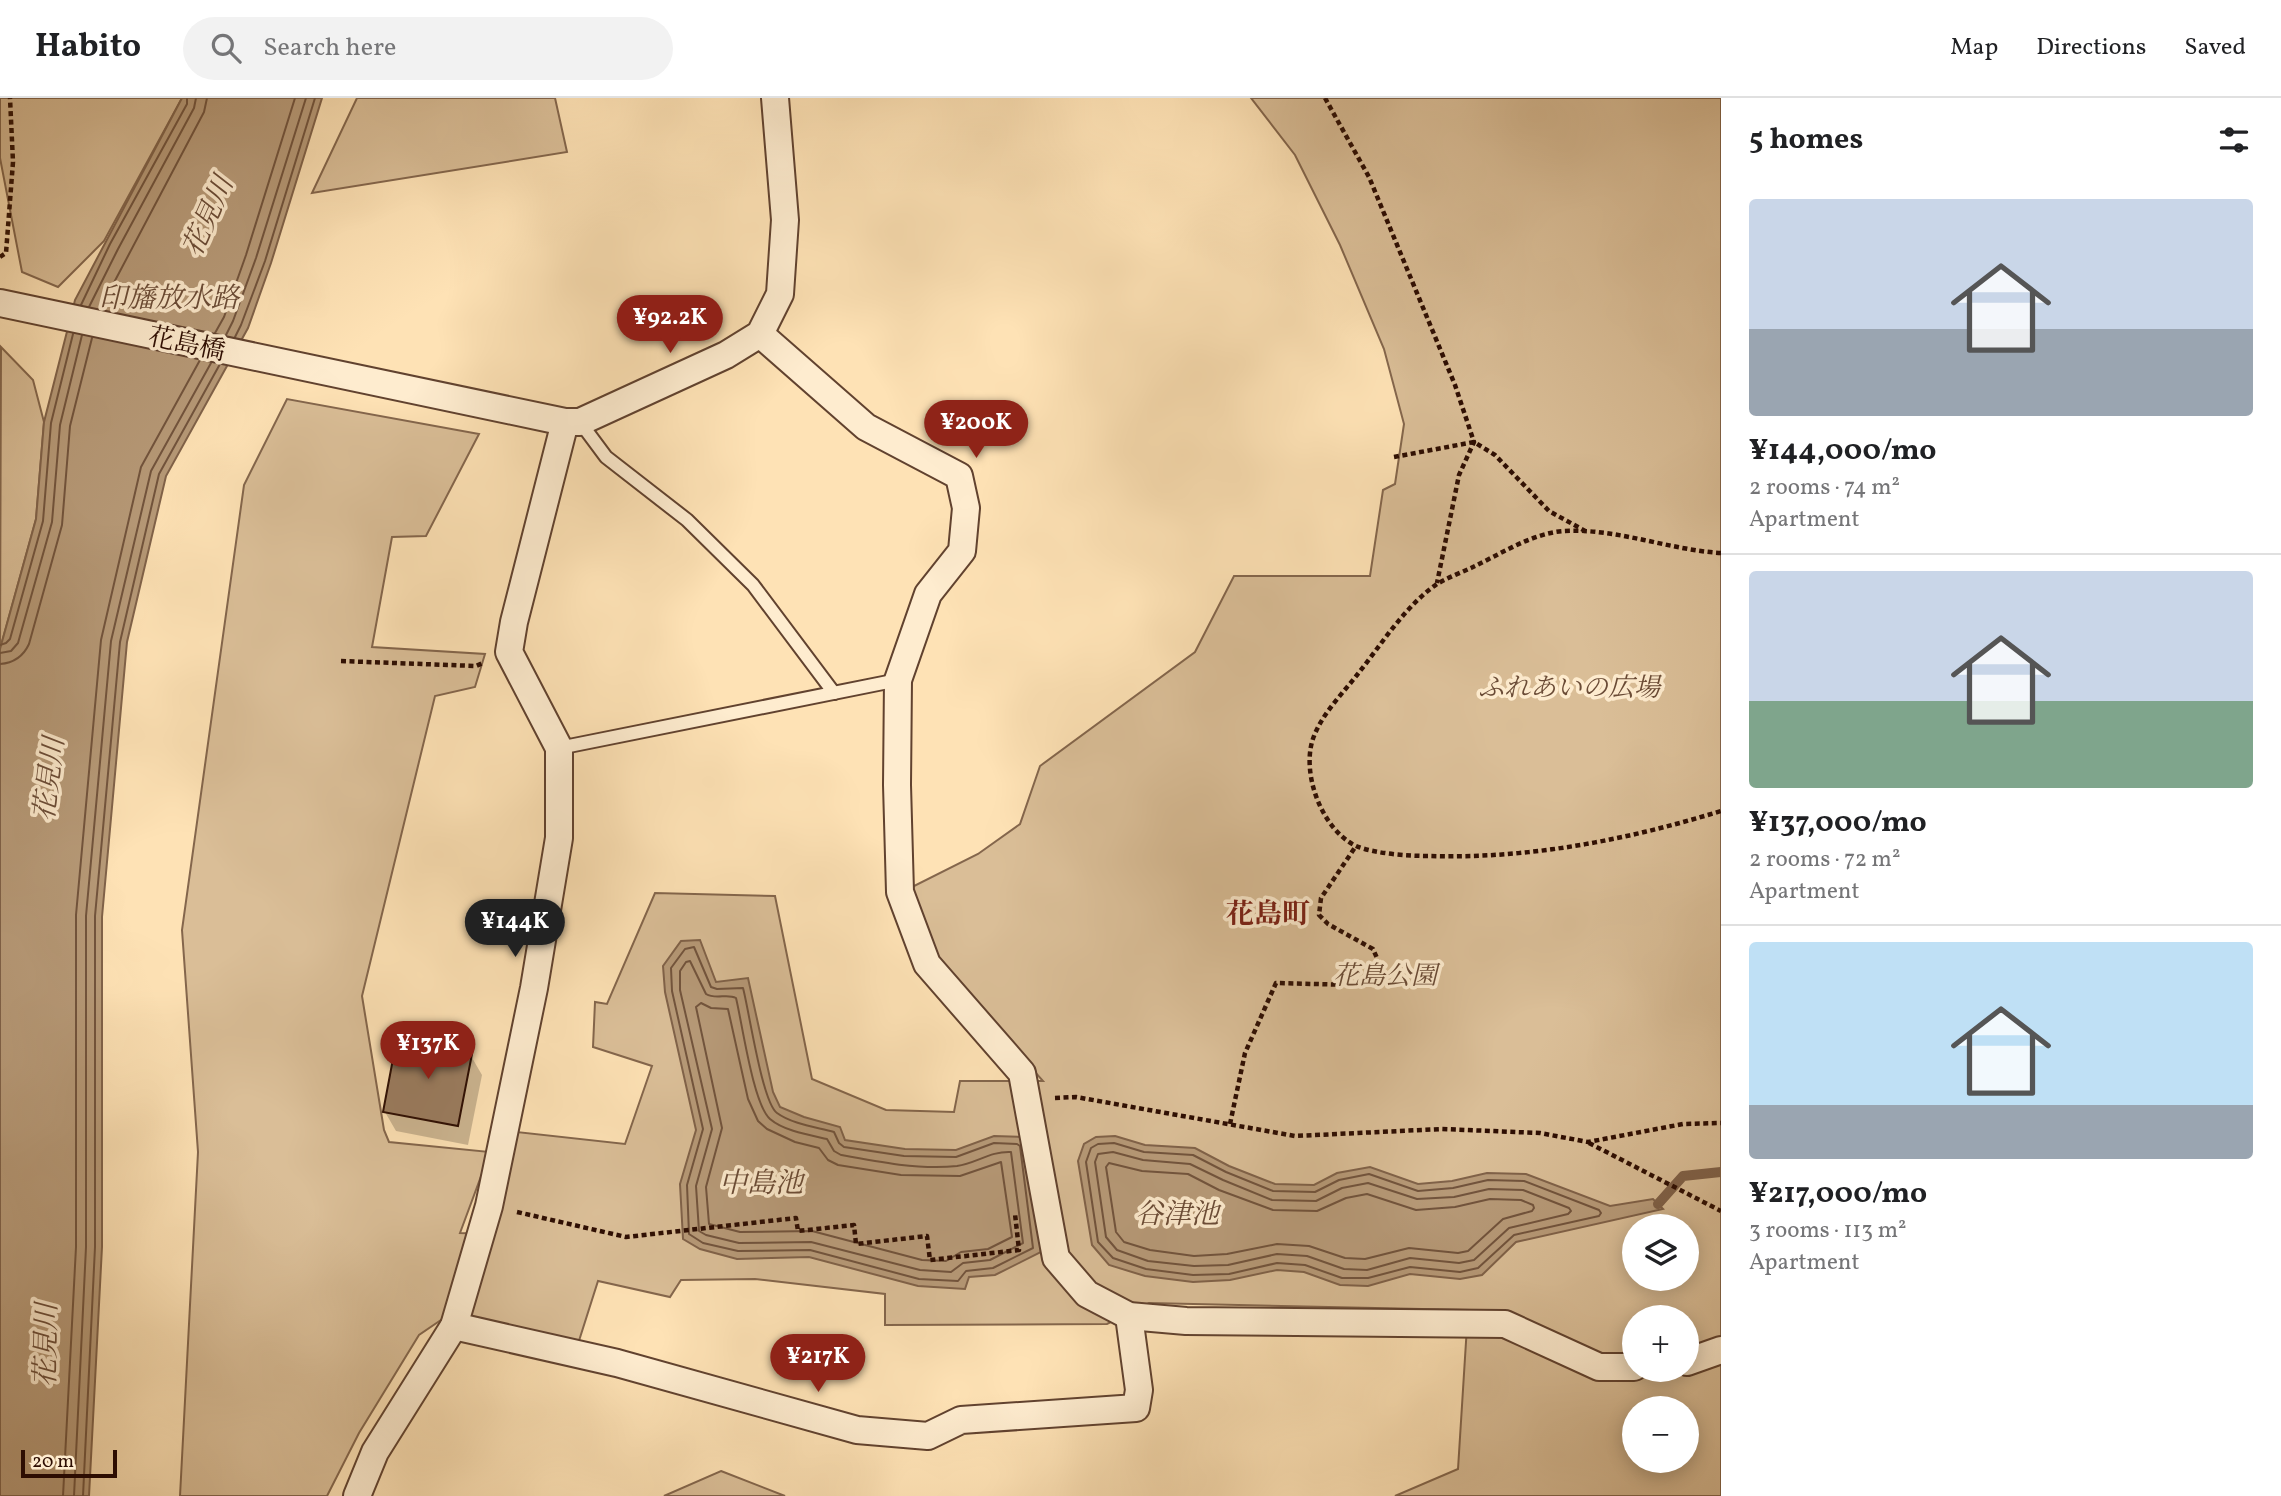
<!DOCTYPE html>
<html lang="en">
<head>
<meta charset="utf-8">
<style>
	body { margin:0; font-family:Vollkorn,"Noto Serif JP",serif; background:#f2f2f2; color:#202124; height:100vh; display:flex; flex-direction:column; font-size:26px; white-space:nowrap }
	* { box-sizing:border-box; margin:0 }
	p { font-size:23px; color:#757577 }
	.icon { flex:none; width:38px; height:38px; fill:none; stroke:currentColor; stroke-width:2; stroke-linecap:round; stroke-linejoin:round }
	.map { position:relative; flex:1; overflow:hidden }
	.panel { display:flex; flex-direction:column; background:#fff; width:560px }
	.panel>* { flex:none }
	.tools { position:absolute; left:1622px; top:1116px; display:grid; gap:14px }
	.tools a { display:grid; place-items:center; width:77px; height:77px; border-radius:50%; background:#fff; box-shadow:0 4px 18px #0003; font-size:35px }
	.scale { position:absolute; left:21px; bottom:18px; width:96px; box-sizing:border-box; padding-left:7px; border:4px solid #2d0d02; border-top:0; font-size:19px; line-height:24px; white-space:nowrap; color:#2d0d02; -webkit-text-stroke:5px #feeccf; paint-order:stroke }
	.price { position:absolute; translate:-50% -60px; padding:0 16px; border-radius:24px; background:#8f2418; color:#fff; font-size:23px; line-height:46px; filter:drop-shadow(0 2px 4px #0008) }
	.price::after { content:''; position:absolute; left:50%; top:42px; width:21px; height:16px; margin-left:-10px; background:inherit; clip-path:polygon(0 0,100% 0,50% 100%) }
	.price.selected { background:#222; color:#fff }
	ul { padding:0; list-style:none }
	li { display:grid; align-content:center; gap:14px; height:371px; padding:0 28px }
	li+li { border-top:2px solid #e0e0e0 }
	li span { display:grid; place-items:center; height:217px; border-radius:7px; color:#555 }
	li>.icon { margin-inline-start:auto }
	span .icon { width:126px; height:126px; fill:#fffc; stroke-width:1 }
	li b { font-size:30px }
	h2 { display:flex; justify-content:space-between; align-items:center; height:84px; padding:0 28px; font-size:30px }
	header { display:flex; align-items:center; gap:42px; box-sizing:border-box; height:98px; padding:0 35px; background:#fff; border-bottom:2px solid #e0e0e0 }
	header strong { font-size:33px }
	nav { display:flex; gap:38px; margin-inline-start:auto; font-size:24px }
	.search { width:490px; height:63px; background:#f2f2f2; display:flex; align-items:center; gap:18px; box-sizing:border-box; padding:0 24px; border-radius:38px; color:#757577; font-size:26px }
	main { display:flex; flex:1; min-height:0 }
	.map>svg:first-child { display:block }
	.green { fill:#dabe97; stroke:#84664c; stroke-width:2; fill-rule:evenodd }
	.water { fill:#b79a78; stroke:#806249; stroke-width:2 }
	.shadow { fill:#0003 }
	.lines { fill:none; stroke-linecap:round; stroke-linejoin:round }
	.shore { stroke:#72543d; stroke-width:2 }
	.stream { stroke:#806249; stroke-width:10 }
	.building { fill:#9a7c5f; stroke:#2d0d02; stroke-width:2 }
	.service-casing { stroke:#61422f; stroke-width:16 }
	.minor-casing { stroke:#61422f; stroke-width:30 }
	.path { stroke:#2d0d02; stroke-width:4.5; stroke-dasharray:5 3.5; stroke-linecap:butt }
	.service { stroke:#feeccf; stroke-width:12 }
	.minor { stroke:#feeccf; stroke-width:26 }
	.labels { text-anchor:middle; stroke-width:7; stroke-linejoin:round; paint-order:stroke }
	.street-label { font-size:26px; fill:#2d0d02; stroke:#feeccf }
	.park-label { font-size:26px; font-style:italic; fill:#6a4b36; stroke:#feeccf }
	.water-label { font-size:28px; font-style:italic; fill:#6b4c37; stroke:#feeccf }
	.neighbourhood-label { font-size:28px; font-weight:bold; fill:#7a1f14; stroke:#feeccf }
</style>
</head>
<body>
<header>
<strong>Habito</strong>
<div class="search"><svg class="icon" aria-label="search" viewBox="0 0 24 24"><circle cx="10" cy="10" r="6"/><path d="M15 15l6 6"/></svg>Search here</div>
<nav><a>Map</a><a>Directions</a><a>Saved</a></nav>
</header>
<main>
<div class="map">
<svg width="1721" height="1398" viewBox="0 0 1721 1398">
	<rect width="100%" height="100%" fill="#fee2b5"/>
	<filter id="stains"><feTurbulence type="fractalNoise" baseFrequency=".00286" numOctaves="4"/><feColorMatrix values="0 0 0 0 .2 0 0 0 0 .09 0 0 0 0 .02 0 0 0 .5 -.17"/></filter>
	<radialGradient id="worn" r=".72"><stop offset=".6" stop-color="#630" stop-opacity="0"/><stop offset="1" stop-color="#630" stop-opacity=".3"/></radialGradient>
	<!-- green -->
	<g class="green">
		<path d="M0 0H182L104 143 58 189 22 174 0 60Z"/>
		<path d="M357 0H555L567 54 312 95Z"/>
		<path d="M1251 0H1721V1398H1395L1458 1371 1468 1212 1149 1205 1107 1226 885 1227V1196L755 1181 681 1182 670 1199 598 1183 577 1249 498 1229 441 1222 419 1237 359 1335 327 1398H180L198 1054 182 832 244 387 287 301 479 336 426 438 392 439 372 549 485 556 475 589 435 598 362 898 384 1032 389 1044 490 1054 460 1135 491 1136 517 1034 625 1046 652 968 593 949 595 904 607 906 655 795 775 798 812 981 886 1012 954 1014 960 983H1043L935 862 908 791 978 756 1020 726 1040 668 1195 554 1234 478H1370L1383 392 1395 386 1404 326 1384 251 1340 147 1295 57ZM1634 1129H1687V1181H1634ZM1634 1220H1687V1272H1634ZM1634 1311H1687V1363H1634Z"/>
		<path d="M1 249 33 282 44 324 36 421 0 551Z"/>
		<path d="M721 1373 785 1398H664Z"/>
	</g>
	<!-- water -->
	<g class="water">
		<path d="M182 0H322L271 165 248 230 166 378 127 544 102 819V1149L89 1398H0V551L36 421 44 324 75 202Z"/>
		<path d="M700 842 716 884 748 880 773 994 780 1009 804 1019 840 1029 845 1042 905 1051 956 1052 994 1038 1026 1039 1041 1154 995 1177 969 1179 965 1191 918 1188 809 1159 737 1161 700 1151 683 1141 680 1086 696 1032 665 894 663 868 681 843Z"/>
		<path d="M1115 1038 1145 1047 1195 1050 1229 1068 1275 1086 1314 1087 1337 1075 1370 1069 1418 1086 1452 1083 1487 1075 1526 1076 1610 1108 1653 1101 1663 1111 1516 1144 1482 1177 1460 1181 1410 1176 1368 1188 1340 1187 1304 1174 1277 1172 1230 1182 1193 1184 1145 1178 1109 1167 1092 1147 1078 1063 1084 1046 1096 1039Z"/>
	</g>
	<!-- shadow -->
	<path class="shadow" d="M450 943 457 955 471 958 482 977 468 1047 396 1033 385 1014 420 951Z"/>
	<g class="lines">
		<!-- shore -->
		<g class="shore">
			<path d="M81 207 110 146 187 6V0"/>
			<path d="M89 209 118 151 194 10 196 0"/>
			<path d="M100 211 204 14 207 0"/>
			<path d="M215 235 224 219 246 157 295 0"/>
			<path d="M226 237 233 223 256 160 306 0"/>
			<path d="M235 239 241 227 265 163 315 0"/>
			<path d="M0 547 6 545 10 541 43 423 51 325 73 236"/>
			<path d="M0 555 11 553 18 545 52 424 60 327 82 237"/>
			<path d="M0 566C14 565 23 559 29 546L62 427 70 328 92 240"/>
			<path d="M690 863 706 896C716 902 727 895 736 900 742 924 753 1006 770 1021 784 1033 809 1037 827 1041L834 1053 841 1057C878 1064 920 1072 957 1068 977 1065 990 1053 1011 1054L1023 1145 990 1162 963 1165 951 1174 920 1172 811 1144 739 1145 706 1137 699 1133 696 1088 712 1031 680 892V873L686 864Z"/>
			<path d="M701 905 711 910 728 911 748 1001 758 1023 767 1031 795 1044 819 1050 828 1062 838 1067 901 1077 960 1078 1001 1064 1012 1139 988 1151 961 1154 946 1163 922 1162 812 1133 740 1134 709 1126 706 1089 722 1030 696 909Z"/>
			<path d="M1114 1045 1144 1054 1193 1057 1226 1074 1273 1093 1315 1094 1339 1082 1369 1076 1418 1093 1453 1090 1488 1082 1524 1083 1599 1112 1601 1115 1599 1118 1514 1137 1478 1170 1460 1174 1410 1169 1368 1180H1342L1305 1167 1277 1165 1229 1176 1193 1177 1146 1171 1113 1160 1098 1144 1086 1064 1091 1050 1098 1046Z"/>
			<path d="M1020 1048 1017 1046 994 1045 956 1059 904 1058 844 1049 839 1045 834 1034C816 1029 792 1026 777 1015 762 1004 749 912 743 890L717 891 711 889 694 849 685 851 671 870 672 893 703 1031 687 1087 689 1136 703 1145 738 1153 810 1152 919 1181 958 1183 966 1173 993 1170 1033 1150 1020 1048"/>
			<path d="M1113 1054 1143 1062 1190 1066 1223 1082 1272 1102 1316 1103 1342 1090 1368 1085 1417 1101 1454 1099 1489 1091 1523 1092 1569 1110 1571 1113 1568 1116 1509 1130 1474 1162 1459 1165 1410 1160 1367 1172 1344 1171 1307 1158 1277 1156 1228 1167 1194 1168 1148 1163 1117 1152 1106 1139 1095 1064 1098 1056Z"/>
			<path d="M1109 1065 1142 1073 1188 1076 1219 1092 1273 1112 1317 1113 1346 1100 1367 1096 1416 1112 1455 1109 1490 1101 1521 1102 1533 1107 1534 1110 1532 1113 1503 1121 1468 1153 1458 1155 1409 1150 1365 1161 1345 1160 1309 1148 1277 1146 1227 1156 1194 1158 1150 1152 1124 1144 1116 1134 1106 1069Z"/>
			<path d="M63 1398 76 1149V817L101 542 141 369 200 262"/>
			<path d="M74 1398 86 1149V818L111 543 151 373 211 265"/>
			<path d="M83 1398 95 1149V818L120 544 159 376 220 266"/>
		</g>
		<!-- stream -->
		<path class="stream" d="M1658 1106 1683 1078 1721 1074"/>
	</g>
	<!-- building -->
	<path class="building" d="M421 936 451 942 449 952 472 956 458 1028 383 1014 396 945 419 949Z"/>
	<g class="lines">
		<defs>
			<g id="service">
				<path d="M580 324 606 359 687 422 753 487 834 595"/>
				<path d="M559 650 898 582"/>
			</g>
			<g id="minor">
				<path d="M0 205 565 324H580L726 257 760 236 780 196 785 122 775 0"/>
				<path d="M760 236 866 329 959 378 966 410 962 453 928 496 898 582 897 687 900 794 927 866 1022 975 1056 1160 1087 1196 1129 1218 1186 1223 1505 1226 1599 1269H1634"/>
				<path d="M454 1228 617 1265 857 1332 928 1338 961 1322 1136 1310 1139 1292 1129 1218"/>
				<path d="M1687 1264 1721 1252"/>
				<path d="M357 1398 375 1354 454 1228 489 1108 534 890 559 740V650L509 554 514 524 565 324"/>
			</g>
		</defs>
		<!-- service casing -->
		<use href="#service" class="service-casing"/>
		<!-- minor casing -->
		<use href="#minor" class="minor-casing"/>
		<!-- path -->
		<g class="path">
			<path d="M1325 0 1369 79 1455 287 1474 344 1459 377 1437 485"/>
			<path d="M0 159 6 155 13 64 10 0"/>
			<path d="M1394 359 1474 344 1495 357 1549 413 1587 434"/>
			<path d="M1721 455C1669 452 1617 430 1564 433 1532 435 1499 457 1471 470 1460 475 1447 480 1437 486 1405 508 1381 547 1357 577 1342 596 1323 615 1314 638 1300 673 1321 731 1356 748 1375 756 1410 758 1430 758 1529 761 1627 742 1721 713"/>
			<path d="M341 563 476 568 483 565"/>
			<path d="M1055 1000 1076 999 1295 1038 1442 1031 1540 1035 1588 1044 1683 1026 1721 1025"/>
			<path d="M1230 1026 1245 955 1276 885 1353 887 1377 878 1380 867 1373 851 1328 826 1319 817 1321 800 1356 748"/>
			<path d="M1589 1045 1721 1113"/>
			<path d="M517 1114 626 1139 796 1120 798 1133 854 1127 856 1146 927 1138 930 1162 1019 1152 1015 1116"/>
		</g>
		<!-- service -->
		<use href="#service" class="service"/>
		<!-- minor -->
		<use href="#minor" class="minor"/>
	</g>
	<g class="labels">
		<!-- street labels -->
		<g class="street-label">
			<text transform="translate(187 245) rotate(12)" y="9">花島橋</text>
		</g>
		<!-- park labels -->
		<g class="park-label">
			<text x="1569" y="598">ふれあいの広場</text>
			<text x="1385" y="886">花島公園</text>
		</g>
		<!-- water labels -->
		<g class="water-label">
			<text transform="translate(207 118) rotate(-66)" y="10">花見川</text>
			<text x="169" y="209">印旛放水路</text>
			<text transform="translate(48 681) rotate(-83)" y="10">花見川</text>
			<text x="761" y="1094">中島池</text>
			<text x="1177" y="1125">谷津池</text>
			<text transform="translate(45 1247) rotate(-89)" y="10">花見川</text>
		</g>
		<!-- neighbourhood labels -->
		<g class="neighbourhood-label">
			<text x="1268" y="825">花島町</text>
		</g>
	</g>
	<rect width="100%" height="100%" filter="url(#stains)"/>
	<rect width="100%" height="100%" fill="url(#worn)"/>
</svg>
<div class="tools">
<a><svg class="icon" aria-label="layers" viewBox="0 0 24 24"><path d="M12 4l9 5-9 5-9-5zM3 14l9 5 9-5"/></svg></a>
<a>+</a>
<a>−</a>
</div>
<div class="scale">20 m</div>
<b class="price" style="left:670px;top:257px">¥92.2K</b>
<b class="price" style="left:976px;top:362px">¥200K</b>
<b class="price selected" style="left:515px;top:861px">¥144K</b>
<b class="price" style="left:428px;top:983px">¥137K</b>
<b class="price" style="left:818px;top:1296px">¥217K</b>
</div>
<section class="panel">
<h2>5 homes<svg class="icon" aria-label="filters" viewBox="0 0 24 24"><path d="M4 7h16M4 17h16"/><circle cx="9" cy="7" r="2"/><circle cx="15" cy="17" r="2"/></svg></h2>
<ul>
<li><span style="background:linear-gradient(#c9d6e8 60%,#9aa5b1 0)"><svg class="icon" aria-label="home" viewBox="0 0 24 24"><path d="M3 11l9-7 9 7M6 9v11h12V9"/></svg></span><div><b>¥144,000/mo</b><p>2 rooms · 74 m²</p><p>Apartment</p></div></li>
<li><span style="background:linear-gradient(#c9d6e8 60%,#7fa58c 0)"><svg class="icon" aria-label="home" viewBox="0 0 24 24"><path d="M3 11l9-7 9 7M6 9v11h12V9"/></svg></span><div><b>¥137,000/mo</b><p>2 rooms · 72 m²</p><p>Apartment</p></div></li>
<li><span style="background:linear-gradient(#bfe0f5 75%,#9aa5b1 0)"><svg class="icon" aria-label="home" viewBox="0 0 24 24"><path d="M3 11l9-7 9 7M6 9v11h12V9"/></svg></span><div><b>¥217,000/mo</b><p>3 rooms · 113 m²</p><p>Apartment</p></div></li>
</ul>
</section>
</main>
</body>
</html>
